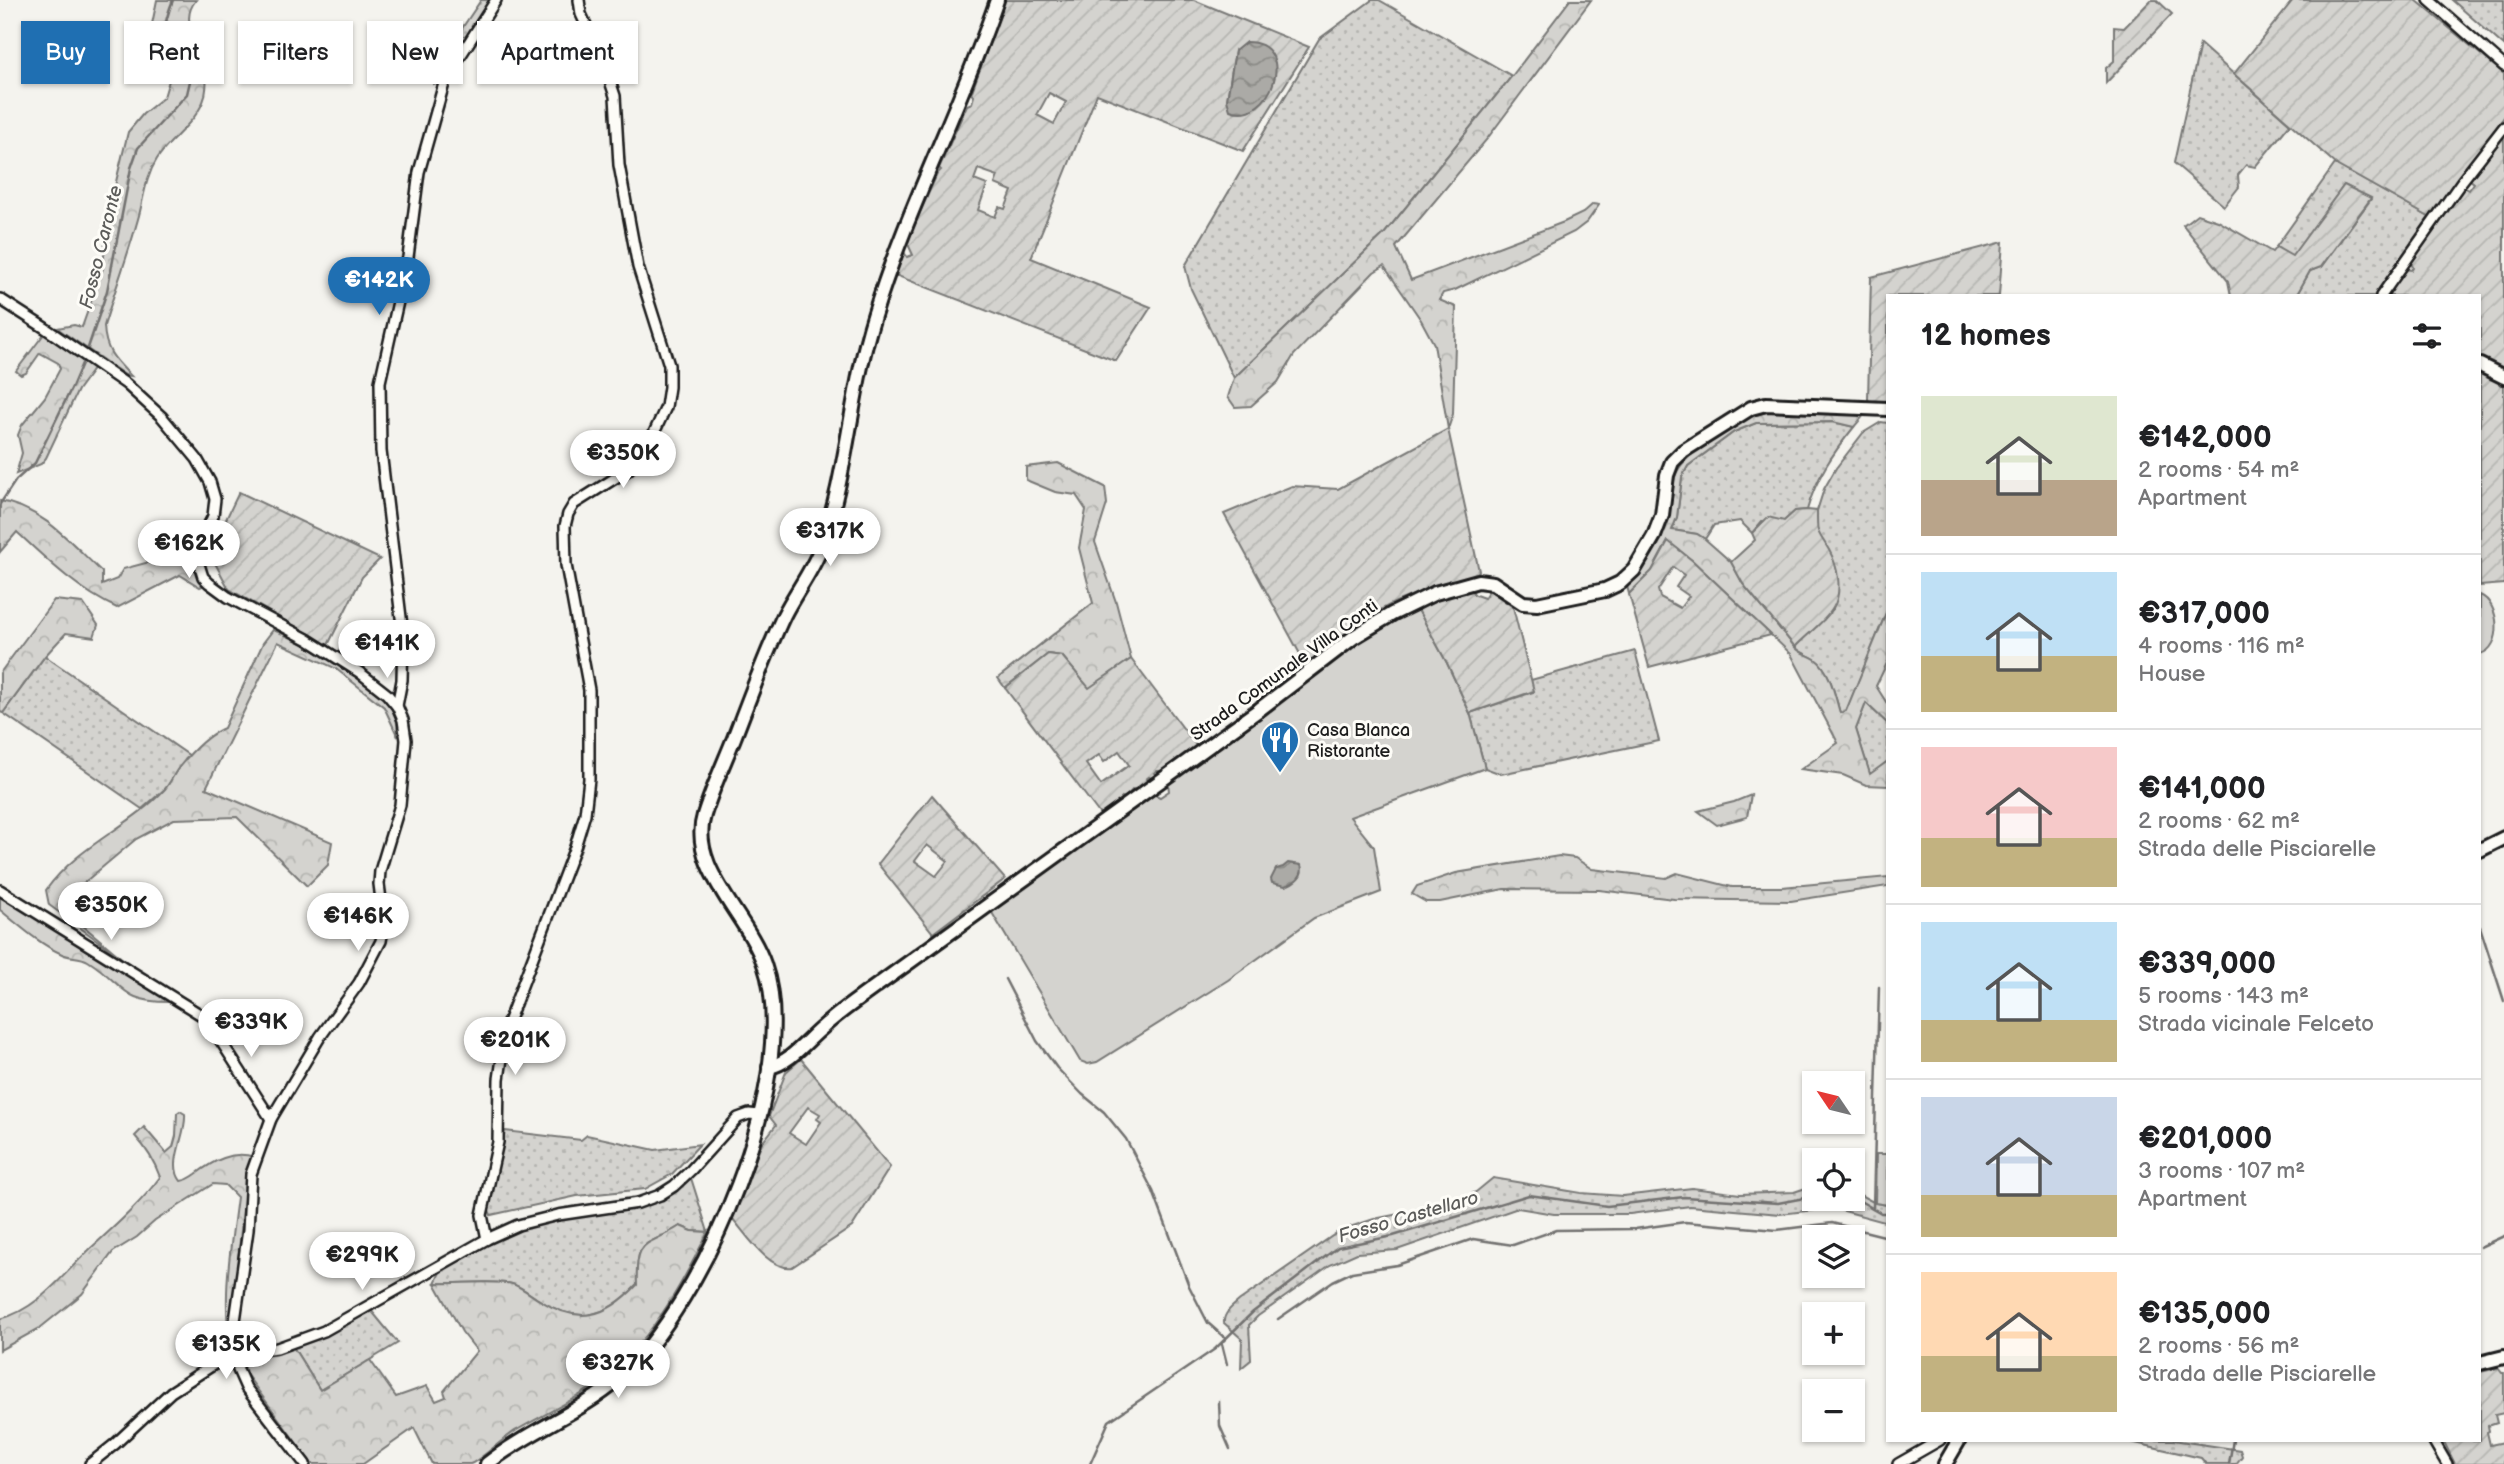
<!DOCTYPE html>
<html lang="en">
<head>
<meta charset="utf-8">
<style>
	body { margin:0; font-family:"Balsamiq Sans",sans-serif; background:#f2f2f2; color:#202124; height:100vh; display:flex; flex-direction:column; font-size:26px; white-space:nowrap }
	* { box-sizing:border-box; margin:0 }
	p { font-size:23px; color:#757577 }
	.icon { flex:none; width:38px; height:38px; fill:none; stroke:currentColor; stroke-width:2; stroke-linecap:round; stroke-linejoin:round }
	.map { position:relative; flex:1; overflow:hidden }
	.sheet { position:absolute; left:1886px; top:294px; width:595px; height:1148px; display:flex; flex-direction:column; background:#fff; border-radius:0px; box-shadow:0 2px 5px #0004 }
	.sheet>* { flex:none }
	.hud { position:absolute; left:21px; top:21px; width:665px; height:63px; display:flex; gap:14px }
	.needle { width:46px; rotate:305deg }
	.fabs { position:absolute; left:1802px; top:1071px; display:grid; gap:14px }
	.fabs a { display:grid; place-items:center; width:63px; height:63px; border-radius:0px; background:#fff; box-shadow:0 2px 5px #0004; font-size:35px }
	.price { position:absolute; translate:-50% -60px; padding:0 16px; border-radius:24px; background:#fff; color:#222; font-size:23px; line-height:46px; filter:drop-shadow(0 2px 4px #0008) }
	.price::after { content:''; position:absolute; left:50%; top:42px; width:21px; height:16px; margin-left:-10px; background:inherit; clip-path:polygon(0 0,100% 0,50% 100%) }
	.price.on { background:#1f6fb2; color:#fff }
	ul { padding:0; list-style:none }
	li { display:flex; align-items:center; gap:21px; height:175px; padding:0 35px }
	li+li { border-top:2px solid #e0e0e0 }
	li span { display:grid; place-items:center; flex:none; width:196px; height:140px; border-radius:0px; color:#555 }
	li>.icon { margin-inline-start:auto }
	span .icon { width:84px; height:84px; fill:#fffc; stroke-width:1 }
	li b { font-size:30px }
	h2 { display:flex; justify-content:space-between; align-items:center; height:84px; padding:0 35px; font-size:30px }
	.tag { padding:0 24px; border-radius:0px; background:#fff; box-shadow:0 2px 5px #0004; font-size:24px; line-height:63px }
	.tag.on { background:#1f6fb2; color:#fff }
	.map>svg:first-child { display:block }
	.grass { fill:url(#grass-dots); stroke:#787876; stroke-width:2 }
	.forest { fill:url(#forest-crowns); stroke:#787876; stroke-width:2 }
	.park { fill:#d4d3cf; stroke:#787876; stroke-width:2 }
	.garden { fill:url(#garden-furrows); stroke:#787876; stroke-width:2; fill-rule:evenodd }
	.water { fill:url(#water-waves); stroke:#72716f; stroke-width:2 }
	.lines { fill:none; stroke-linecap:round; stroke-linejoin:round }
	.stream { stroke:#72716f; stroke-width:2.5 }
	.street-casing { stroke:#1c1c1c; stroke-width:14 }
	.secondary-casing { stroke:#1c1c1c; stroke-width:18 }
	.street { stroke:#fdfcf7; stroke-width:9 }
	.secondary { stroke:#fdfcf7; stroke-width:12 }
	.labels { text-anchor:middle; stroke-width:6; stroke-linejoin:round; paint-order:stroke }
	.street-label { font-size:18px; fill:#1c1c1c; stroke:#fdfcf7 }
	.poi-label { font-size:18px; fill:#1c1c1c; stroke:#fdfcf7; text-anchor:start }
	.water-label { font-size:19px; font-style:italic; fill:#5c5c5a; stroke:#fdfcf7 }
</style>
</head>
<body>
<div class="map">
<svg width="2504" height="1464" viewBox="0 0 2504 1464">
	<defs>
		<pattern id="grass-dots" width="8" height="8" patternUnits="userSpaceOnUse" patternTransform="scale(1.75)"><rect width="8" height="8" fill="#d4d3cf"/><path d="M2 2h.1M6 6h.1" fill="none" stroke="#b5b5b1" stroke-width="1.8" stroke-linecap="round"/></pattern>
		<pattern id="forest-crowns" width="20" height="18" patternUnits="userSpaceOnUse" patternTransform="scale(1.75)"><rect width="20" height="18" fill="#d4d3cf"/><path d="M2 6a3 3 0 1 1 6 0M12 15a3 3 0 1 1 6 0" fill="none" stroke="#b5b5b1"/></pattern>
		<pattern id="garden-furrows" width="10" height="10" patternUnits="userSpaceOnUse" patternTransform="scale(1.75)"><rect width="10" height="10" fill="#d4d3cf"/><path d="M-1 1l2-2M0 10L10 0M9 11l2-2" fill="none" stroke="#b5b5b1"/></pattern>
		<pattern id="water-waves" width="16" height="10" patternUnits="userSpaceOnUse" patternTransform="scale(1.75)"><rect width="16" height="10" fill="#abaaa6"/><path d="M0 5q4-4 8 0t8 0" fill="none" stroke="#8a8a86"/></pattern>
	</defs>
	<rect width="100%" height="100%" fill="#f4f3ee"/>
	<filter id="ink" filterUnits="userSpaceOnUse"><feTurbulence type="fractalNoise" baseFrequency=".0143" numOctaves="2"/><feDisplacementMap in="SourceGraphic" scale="14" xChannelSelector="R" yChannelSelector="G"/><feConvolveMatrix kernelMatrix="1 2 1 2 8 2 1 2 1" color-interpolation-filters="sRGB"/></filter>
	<g filter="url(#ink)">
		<!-- grass -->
		<g class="grass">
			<path d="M481 0H492L440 81 434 84 438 64Z"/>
			<path d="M1372 0H1379L1512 76 1385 233 1234 378 1191 289 1185 266 1319 39Z"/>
			<path d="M2452 0H2504V46Z"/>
			<path d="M2200 44 2290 124 2255 167 2246 165 2238 175 2239 187 2224 206 2174 163Z"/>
			<path d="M2335 164 2429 217 2374 296H2296L2310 271 2321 267 2371 199 2344 185 2292 257 2276 247Z"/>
			<path d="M1833 422 1854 427C1833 453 1816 478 1807 510L1795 511 1784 521H1762L1752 533 1740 521 1714 525 1705 539 1697 534 1672 530 1677 517 1682 477 1688 466 1734 432 1756 423Z"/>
			<path d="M1881 422 1888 423V608L1846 712 1840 713C1835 696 1830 669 1815 659 1807 654 1801 654 1795 647L1833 609 1829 551 1817 534V511L1824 489 1836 468 1863 433Z"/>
			<path d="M1635 651 1659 741 1501 774 1485 768 1470 713 1533 692 1531 680Z"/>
			<path d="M45 656 190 756 180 767 166 788 142 809 3 713Z"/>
			<path d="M1866 703 1888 724V761L1870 775 1856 729Z"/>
			<path d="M505 1131 581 1140 587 1135 655 1150 700 1144 672 1174 645 1189 577 1196 491 1215 488 1208Z"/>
			<path d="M691 1178 708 1232 692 1231 680 1226C646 1248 635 1236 637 1285 607 1317 579 1325 541 1301 532 1296 522 1287 512 1284 497 1280 453 1284 435 1283L441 1270 514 1230 572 1217 632 1210 668 1197Z"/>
			<path d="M1493 1178 1581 1193 1623 1196 1692 1188 1740 1194 1794 1192 1815 1185V1199H1853V1191L1875 1203 1888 1205V1223L1833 1208 1780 1214 1690 1206 1630 1214H1554L1518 1208 1397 1250 1357 1253 1330 1265 1258 1316 1249 1325 1251 1360 1241 1368 1242 1339 1224 1323C1223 1313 1233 1306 1240 1300L1341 1230 1374 1219 1449 1204 1476 1192Z"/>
			<path d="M370 1309 398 1343 320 1390 293 1347 329 1334Z"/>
			<path d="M2122 1440H2173L2240 1450 2242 1456 2236 1464H2206L2201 1458Z"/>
		</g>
		<!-- forest -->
		<g class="forest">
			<path d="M157 0H196C180 20 196 35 202 54 207 68 208 81 205 96 198 122 171 137 157 159 145 178 144 198 138 219 128 255 115 290 104 326 105 350 114 359 131 376L125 375 57 328 74 325 82 327 103 268 107 219 128 132 143 114 164 97 170 77 157 51 151 29Z"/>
			<path d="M1570 0H1591L1487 139 1396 247 1411 280 1564 222 1583 213 1593 204 1599 205 1587 222 1574 232 1455 290 1443 293 1439 300 1456 307 1453 414 1448 429 1434 344 1421 320 1384 266 1374 272 1294 355 1278 382 1251 406 1235 407 1228 397 1234 378 1385 233 1512 76Z"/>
			<path d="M44 334 94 368 78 390 46 458 41 464 16 474 22 453 18 435 22 425 45 397 60 369 58 363 40 353 26 373 21 375 16 371Z"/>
			<path d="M1774 410 1866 413 1854 427 1833 422 1756 423 1734 432 1688 466 1682 477 1677 517 1672 530 1697 534 1705 539 1731 562 1743 584 1795 647C1801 654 1807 654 1815 659 1830 669 1835 696 1840 713L1846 711 1888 608V661L1876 686 1888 705V724L1866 703 1856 729 1870 774 1888 761V786L1866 785 1843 775 1801 769 1838 743 1791 654 1693 561 1668 542 1652 571 1629 594 1627 586C1649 564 1663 537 1671 506 1673 496 1672 484 1676 474 1683 455 1725 430 1743 420 1753 415 1763 413 1774 410Z"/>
			<path d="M1058 463 1105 487 1107 504 1095 542 1116 602 1131 659 1089 689 1062 656 1048 654 1005 688 998 678 1093 603 1079 548 1086 510 1076 495 1055 492 1026 480V467Z"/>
			<path d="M0 501C43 508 72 544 102 572V585L117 579 123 569 168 557 193 536 207 516C197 541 187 560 204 585L200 587 180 575 117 608C78 590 48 561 17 532L0 552Z"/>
			<path d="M54 600 83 603 98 625 94 637 66 633 45 656 3 713 0 712V673Z"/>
			<path d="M273 630C300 639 386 689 395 715 398 721 397 730 398 737L384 707 335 668 278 642 206 788 332 842 328 865 307 886 237 817 174 819 136 839 61 902 81 924 124 960 49 905 46 890C78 845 129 828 165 789 171 782 174 773 180 766 192 751 207 735 224 728L263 643Z"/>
			<path d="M1751 795 1747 817 1717 825 1698 811 1734 802Z"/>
			<path d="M1559 856 1575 858 1592 869 1666 878 1677 873 1732 887H1782L1888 877V886L1791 901 1674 899 1599 890 1504 889 1440 902H1426L1412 894 1417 886 1456 873Z"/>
			<path d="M0 895 172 1002C120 1003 126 985 88 961 80 956 70 958 62 954 39 944 19 925 0 910Z"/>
			<path d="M180 1111 185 1114C187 1135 167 1163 181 1181 189 1180 190 1178 196 1174 213 1161 233 1150 254 1157L246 1179 230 1344C222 1295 231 1246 237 1197L225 1185 213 1184 155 1221 137 1237 113 1252 82 1294 40 1328 0 1350V1319C39 1309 64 1273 92 1247 116 1225 141 1203 160 1177 154 1160 147 1149 135 1136L144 1127 166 1153 173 1147 176 1136 177 1113Z"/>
			<path d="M680 1226 692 1231 708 1232C683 1282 655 1334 612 1372 584 1396 548 1412 517 1430 506 1436 477 1463 470 1464 458 1464 444 1464 432 1464L414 1428 363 1464H312L246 1374 243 1358 293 1347 320 1390 370 1360 396 1397 427 1386 436 1401 446 1397 444 1391 477 1351 462 1332 435 1283C453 1284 497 1280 512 1284 522 1287 532 1296 541 1301 579 1325 607 1317 637 1285 635 1236 646 1248 680 1226Z"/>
		</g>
		<!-- park -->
		<g class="park">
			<path d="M2480 595C2500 603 2504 648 2480 654Z"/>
			<path d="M1417 608 1447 663 1470 713 1485 768 1350 817 1374 847 1381 892 1314 918 1228 980 1097 1062 1088 1064 1080 1061 991 911 1153 794 1160 797 1169 791 1168 783 1366 636Z"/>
			<path d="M1876 1154H1888V1205L1875 1203Z"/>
		</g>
		<!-- garden -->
		<g class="garden">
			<path d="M1005 0H1194L1309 47 1243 151 1097 94 1031 258 1151 307 1116 361 895 275 904 252 907 257 913 255 907 242 937 174 941 170 939 168 967 105 972 103 974 96 971 94ZM1235 51 1266 98 1227 100ZM1049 93 1066 102 1054 124 1037 115ZM978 169 998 176 995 184 1012 191 1005 209 999 207 995 217 978 210 987 185 974 180Z"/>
			<path d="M2151 0H2157L2172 14 2106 83V68L2114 61V27L2124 28Z"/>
			<path d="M2293 0H2416L2504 74V117L2429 217 2338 166 2234 74Z"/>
			<path d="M2504 134V371L2480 360V296H2386L2405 269 2411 270 2413 267 2410 262 2464 187 2469 190 2474 183 2469 179Z"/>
			<path d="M2344 185 2371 198 2321 267 2310 271 2296 296H2231L2228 281 2183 225 2197 214 2218 221 2272 252 2276 247 2292 256Z"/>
			<path d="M2003 242 1999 296H1888V404H1871L1868 399 1871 277Z"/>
			<path d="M2480 371 2504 382V584L2480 586Z"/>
			<path d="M1448 429 1479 571 1474 577C1448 583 1421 591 1396 602 1363 617 1335 643 1306 665L1224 514 1292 486 1338 489Z"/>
			<path d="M239 492 380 559 362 577 328 645 229 589 215 563 219 534Z"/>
			<path d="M1807 510 1817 511C1817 537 1817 529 1829 550 1838 566 1843 592 1833 608 1826 621 1805 636 1795 647L1743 584 1731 562 1755 540 1752 533 1768 517 1784 521 1795 511Z"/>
			<path d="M1668 541 1693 561 1771 635 1649 667 1629 594 1652 571ZM1673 567 1684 575 1676 587 1689 596 1680 608 1660 597 1658 590Z"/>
			<path d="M1474 587 1473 594 1484 598 1489 590 1513 607 1534 691 1470 713 1447 663 1417 608 1440 597Z"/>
			<path d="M1048 654 1062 656 1089 688 1131 659 1198 748 1164 771H1157L1154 773 1157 777 1153 779 1149 777 1146 779 1148 783 1138 789H1133L1125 798 1122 797 1121 802 1101 816 1005 688ZM1119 751 1129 765 1101 785 1086 764 1099 755 1104 762Z"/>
			<path d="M932 795 1005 879 933 933 878 864ZM927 845 948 861 936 876 915 861Z"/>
			<path d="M801 1059 890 1167 852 1227 792 1267C768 1270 747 1235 732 1218L762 1143 776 1125 769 1116 786 1072ZM808 1107 820 1114 817 1119 821 1122 806 1144 789 1133Z"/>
			<path d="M2498 1368 2502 1373H2504V1413L2495 1415 2497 1423 2488 1426 2489 1431 2487 1432 2490 1445 2504 1442V1464H2455L2443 1440H2480V1372Z"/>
		</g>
		<!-- water -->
		<g class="water">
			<path d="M1246 42C1300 42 1271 126 1230 110L1227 100 1235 51Z"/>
			<path d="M1288 863 1301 865C1305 875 1295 883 1285 886L1272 883 1271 879 1276 869 1283 867Z"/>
		</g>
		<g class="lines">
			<!-- stream -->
			<g class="stream">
				<path d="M0 504 16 480 35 463 72 387 86 354 107 291 131 168 138 148 187 94 190 81C165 49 157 40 173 0"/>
				<path d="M2480 927 2504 1001"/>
				<path d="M1005 979 1037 1041 1057 1068 1082 1094 1104 1112 1126 1139 1153 1191 1189 1286 1208 1323 1225 1338"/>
				<path d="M1853 1197 1881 1213H1888"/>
				<path d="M1873 1208 1879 987"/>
				<path d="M2480 1247 2504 1236"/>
				<path d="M1278 1319 1333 1281 1352 1272 1397 1265 1473 1239 1513 1245 1556 1230 1635 1229 1685 1222 1777 1230 1832 1223 1888 1237"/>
				<path d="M1222 1344 1227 1364"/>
				<path d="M1219 1401 1220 1426 1230 1449"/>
				<path d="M1090 1464 1109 1421 1215 1349 1253 1312 1338 1247 1393 1236 1529 1195 1607 1206 1684 1197 1778 1203 1815 1196"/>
				<path d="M2229 1464 2233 1440"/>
			</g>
			<defs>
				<g id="street">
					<path d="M2429 0 2504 66"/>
					<path d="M2381 296 2462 181 2504 127"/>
					<path d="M0 299 45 328 126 384 162 417 197 459 210 482 215 499 213 516 202 540 198 561 203 577 209 583 228 597 307 639 359 672 387 694 397 706 403 720 406 740 400 805 380 871 379 884 384 924 381 941 359 983 320 1037 271 1119 251 1174 248 1230 235 1321 238 1370 246 1388 305 1464"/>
					<path d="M397 706 402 680 403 634 381 451 380 382 408 257 419 172 445 80 496 0"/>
					<path d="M0 890 206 1018 271 1119"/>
					<path d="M487 1239 482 1215 498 1142 499 1079 507 1025 575 847 585 814 589 779V690L566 565 565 526 568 514 574 504 628 470 646 450 666 407 669 387V365L638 267 619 165 615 96 605 66 581 14 579 0"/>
					<path d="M2433 1440 2447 1464"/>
					<path d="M90 1464 115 1444 171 1392 230 1354 277 1348 324 1331 487 1239 518 1225 558 1215 638 1203 660 1195 674 1186 691 1170 738 1118 749 1114 759 1115"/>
					<path d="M1898 1464 1940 1440"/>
				</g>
				<g id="secondary">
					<path d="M2480 365 2504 377"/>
					<path d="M2480 850 2504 838"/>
					<path d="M769 1067C790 1063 807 1040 823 1027 837 1014 853 1003 868 992L1260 709 1354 637 1392 614 1435 593 1478 581 1493 583 1523 603 1537 604 1605 590 1620 583 1634 570 1654 536 1662 515 1667 475 1672 462 1683 451 1751 408 1766 404 1888 409"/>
					<path d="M2480 1363 2504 1357"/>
					<path d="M487 1464C528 1431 580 1413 619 1379 704 1304 803 1075 764 964 748 916 688 867 704 815 712 789 724 763 734 738 750 697 765 655 784 615 795 593 811 573 820 550 848 475 850 392 874 316 907 208 961 107 997 0"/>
					<path d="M1945 1464 1959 1440"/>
				</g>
			</defs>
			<!-- street casing -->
			<use href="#street" class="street-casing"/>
			<!-- secondary casing -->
			<use href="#secondary" class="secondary-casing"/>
			<!-- street -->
			<use href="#street" class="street"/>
			<!-- secondary -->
			<use href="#secondary" class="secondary"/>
		</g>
	</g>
	<!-- icons -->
	<defs>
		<symbol id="restaurant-pin" viewBox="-11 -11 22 30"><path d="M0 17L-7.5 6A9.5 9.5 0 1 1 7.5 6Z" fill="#1f6fb2" stroke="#fdfcf7"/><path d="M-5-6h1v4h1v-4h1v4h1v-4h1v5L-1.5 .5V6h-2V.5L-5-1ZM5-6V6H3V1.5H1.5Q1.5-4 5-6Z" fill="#fff"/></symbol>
	</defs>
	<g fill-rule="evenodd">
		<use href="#restaurant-pin" x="1258" y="718" width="44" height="60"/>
	</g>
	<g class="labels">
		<!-- street labels -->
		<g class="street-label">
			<text transform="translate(1284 670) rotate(-36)" y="6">Strada Comunale Villa Conti</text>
		</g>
		<!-- poi labels -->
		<g class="poi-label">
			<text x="1307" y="736">Casa Blanca<tspan x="1307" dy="21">Ristorante</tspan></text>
		</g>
		<!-- water labels -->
		<g class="water-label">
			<text transform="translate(100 247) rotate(-76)" y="7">Fosso Caronte</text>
			<text transform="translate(1408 1216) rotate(-16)" y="7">Fosso Castellaro</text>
		</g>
	</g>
</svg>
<div class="fabs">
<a><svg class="needle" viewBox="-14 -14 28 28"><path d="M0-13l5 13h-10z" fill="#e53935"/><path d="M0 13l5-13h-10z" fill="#757577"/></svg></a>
<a><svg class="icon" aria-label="locate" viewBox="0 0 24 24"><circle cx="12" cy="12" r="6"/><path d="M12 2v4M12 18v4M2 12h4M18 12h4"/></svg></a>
<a><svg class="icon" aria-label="layers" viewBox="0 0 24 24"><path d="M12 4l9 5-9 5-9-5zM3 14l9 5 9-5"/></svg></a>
<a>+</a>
<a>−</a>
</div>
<b class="price on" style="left:379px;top:317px">€142K</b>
<b class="price" style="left:623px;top:490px">€350K</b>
<b class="price" style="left:830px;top:568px">€317K</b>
<b class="price" style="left:189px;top:580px">€162K</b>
<b class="price" style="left:387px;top:680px">€141K</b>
<b class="price" style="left:111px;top:942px">€350K</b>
<b class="price" style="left:358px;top:953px">€146K</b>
<b class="price" style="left:251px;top:1059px">€339K</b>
<b class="price" style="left:515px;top:1077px">€201K</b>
<b class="price" style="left:362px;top:1292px">€299K</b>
<b class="price" style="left:226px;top:1381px">€135K</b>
<b class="price" style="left:618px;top:1400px">€327K</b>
<div class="hud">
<a class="tag on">Buy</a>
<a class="tag">Rent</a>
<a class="tag">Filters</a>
<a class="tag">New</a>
<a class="tag">Apartment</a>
</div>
<section class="sheet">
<h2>12 homes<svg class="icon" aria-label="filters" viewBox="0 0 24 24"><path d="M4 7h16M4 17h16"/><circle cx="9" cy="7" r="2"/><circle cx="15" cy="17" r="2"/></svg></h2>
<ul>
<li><span style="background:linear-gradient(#dfe7d0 60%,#b9a48a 0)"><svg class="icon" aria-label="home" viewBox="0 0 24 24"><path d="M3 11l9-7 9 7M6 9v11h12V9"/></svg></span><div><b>€142,000</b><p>2 rooms · 54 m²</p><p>Apartment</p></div></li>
<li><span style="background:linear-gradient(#bfe0f5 60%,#c2b280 0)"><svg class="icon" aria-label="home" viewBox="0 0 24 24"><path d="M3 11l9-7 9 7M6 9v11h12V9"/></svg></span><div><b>€317,000</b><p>4 rooms · 116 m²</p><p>House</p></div></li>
<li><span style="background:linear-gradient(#f6c9c9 65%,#c2b280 0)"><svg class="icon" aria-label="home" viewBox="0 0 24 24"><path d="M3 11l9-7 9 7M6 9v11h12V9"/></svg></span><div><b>€141,000</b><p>2 rooms · 62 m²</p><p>Strada delle Pisciarelle</p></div></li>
<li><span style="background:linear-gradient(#bfe0f5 70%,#c2b280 0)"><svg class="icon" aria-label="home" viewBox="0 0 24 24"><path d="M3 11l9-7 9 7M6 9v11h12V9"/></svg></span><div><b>€339,000</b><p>5 rooms · 143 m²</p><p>Strada vicinale Felceto</p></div></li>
<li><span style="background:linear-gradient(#c9d6e8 70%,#c2b280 0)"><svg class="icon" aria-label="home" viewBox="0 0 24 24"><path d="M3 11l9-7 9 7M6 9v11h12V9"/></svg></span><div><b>€201,000</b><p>3 rooms · 107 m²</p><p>Apartment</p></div></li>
<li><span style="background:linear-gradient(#ffd9b3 60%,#c2b280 0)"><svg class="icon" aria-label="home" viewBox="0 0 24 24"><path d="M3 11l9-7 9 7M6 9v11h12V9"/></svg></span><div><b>€135,000</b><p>2 rooms · 56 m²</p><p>Strada delle Pisciarelle</p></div></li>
</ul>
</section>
</div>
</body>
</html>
